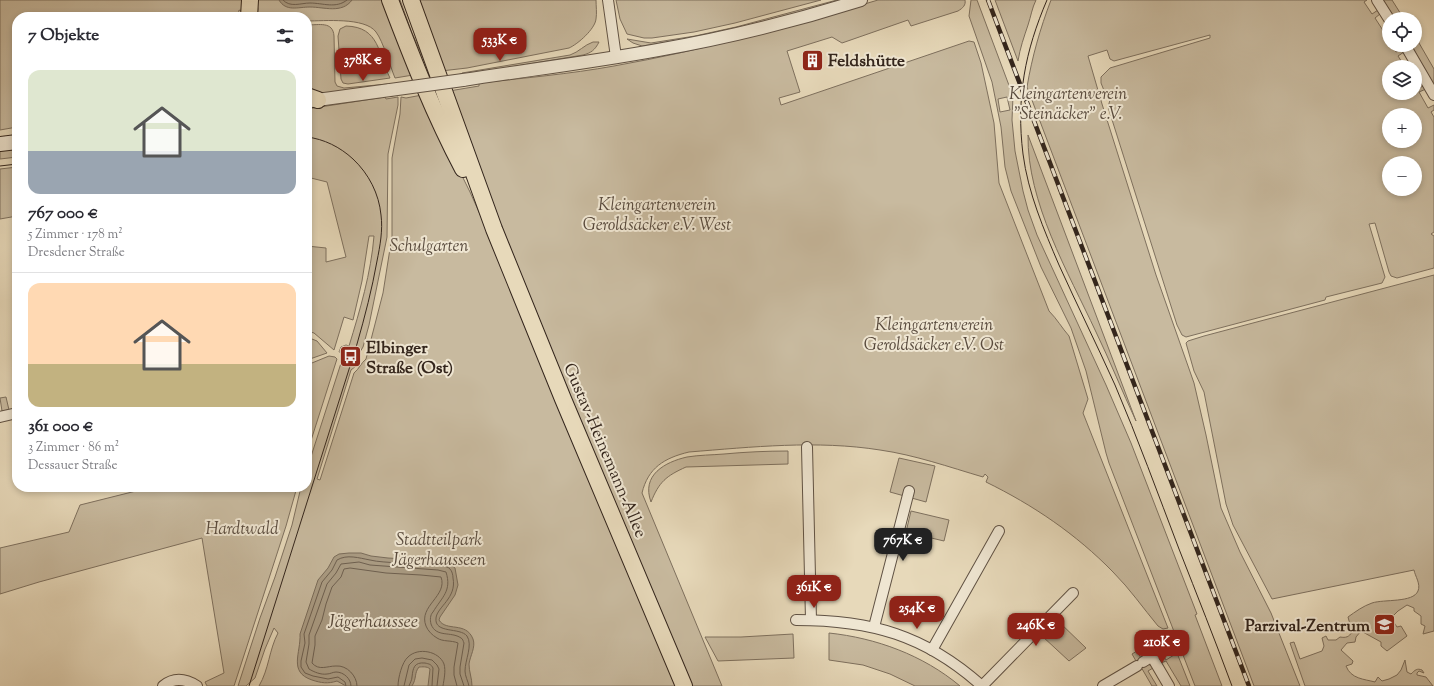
<!DOCTYPE html>
<html lang="de">
<head>
<meta charset="utf-8">
<style>
	body { margin:0; font-family:"Sorts Mill Goudy",serif; background:#f2f2f3; color:#2b2b33; height:100vh; display:flex; flex-direction:column; font-size:15px; white-space:nowrap }
	* { box-sizing:border-box; margin:0 }
	p { font-size:13px; color:#7c7c81 }
	.icon { flex:none; width:22px; height:22px; fill:none; stroke:currentColor; stroke-width:2; stroke-linecap:round; stroke-linejoin:round }
	.map { position:relative; flex:1; overflow:hidden }
	.details { position:absolute; left:12px; top:12px; width:300px; height:480px; display:flex; flex-direction:column; background:#fff; border-radius:16px; box-shadow:0 2px 6px #0003 }
	.details>* { flex:none }
	.fabs { position:absolute; left:1382px; top:12px; display:grid; gap:8px }
	.fabs a { display:grid; place-items:center; width:40px; height:40px; border-radius:50%; background:#fff; box-shadow:0 2px 6px #0003; font-size:20px }
	.price { position:absolute; translate:-50% -34px; padding:0 9px; border-radius:8px; background:#8f2418; color:#fff; font-size:13px; line-height:26px; filter:drop-shadow(0 1px 2px #0008) }
	.price::after { content:''; position:absolute; left:50%; top:24px; width:12px; height:9px; margin-left:-6px; background:inherit; clip-path:polygon(0 0,100% 0,50% 100%) }
	.price.current { background:#222; color:#fff }
	ul { padding:0; list-style:none }
	li { display:grid; align-content:center; gap:8px; height:212px; padding:0 16px }
	li+li { border-top:1px solid #e1e1e2 }
	li span { display:grid; place-items:center; height:124px; border-radius:12px; color:#555 }
	li>.icon { margin-inline-start:auto }
	span .icon { width:72px; height:72px; fill:#fffc; stroke-width:1 }
	li b { font-size:17px }
	h2 { display:flex; justify-content:space-between; align-items:center; height:48px; padding:0 16px; font-size:17px }
	.map>svg:first-child { display:block }
	.green { fill:#c8ba9f; stroke:#7e705e; fill-rule:evenodd }
	.water { fill:#aa9c84; stroke:#7a6c5a }
	.lines { fill:none; stroke-linecap:round; stroke-linejoin:round }
	.shore { stroke:#6e6050; stroke-width:1 }
	.minor-casing { stroke:#605244; stroke-width:12 }
	.tertiary-casing { stroke:#605244; stroke-width:14 }
	.secondary-casing { stroke:#33251c; stroke-width:16 }
	.primary-casing { stroke:#33251c; stroke-width:18 }
	.minor { stroke:#efe6d2; stroke-width:10 }
	.tertiary { stroke:#efe6d2; stroke-width:12 }
	.secondary { stroke:#efe6d2; stroke-width:14 }
	.primary { stroke:#e7d9ba; stroke-width:16 }
	.tram { stroke:#33251c; stroke-width:1 }
	.rail-casing { stroke:#33251c; stroke-width:4.5 }
	.rail { stroke:#efe6d2; stroke-width:3; stroke-dasharray:9; stroke-linecap:butt }
	.tertiary-bridge-casing { stroke:#605244; stroke-width:14; stroke-linecap:butt }
	.tertiary-bridge { stroke:#efe6d2; stroke-width:12 }
	.labels { text-anchor:middle; stroke-width:4; stroke-linejoin:round; paint-order:stroke }
	.poi-label { font-size:17px; font-weight:bold; fill:#33251c; stroke:#efe6d2; text-anchor:start }
	.park-label { font-size:17px; font-style:italic; fill:#584a3d; stroke:#efe6d2 }
	.street-label { font-size:17px; fill:#33251c; stroke:#efe6d2 }
	.water-label { font-size:18px; font-style:italic; fill:#57493b; stroke:#efe6d2 }
</style>
</head>
<body>
<div class="map">
<svg width="1434" height="686" viewBox="0 0 1434 686">
	<rect width="100%" height="100%" fill="#e7d9ba"/>
	<filter id="stains"><feTurbulence type="fractalNoise" baseFrequency=".005" numOctaves="4"/><feColorMatrix values="0 0 0 0 .2 0 0 0 0 .09 0 0 0 0 .02 0 0 0 .5 -.17"/></filter>
	<radialGradient id="worn" r=".72"><stop offset=".6" stop-color="#630" stop-opacity="0"/><stop offset="1" stop-color="#630" stop-opacity=".3"/></radialGradient>
	<!-- green -->
	<g class="green">
		<path d="M0 0H243L241 11 239 10 238 17H17V127L0 130Z"/>
		<path d="M256 0H385L413 75 395 78C390 66 383 41 376 32 365 17 324 21 307 21V17H257L258 9Z"/>
		<path d="M397 0H400L412 33 430 73 423 74Z"/>
		<path d="M417 0H596C596 6 597 13 596 19 595 29 578 44 569 48L467 68 441 71Z"/>
		<path d="M616 0H821L735 23 694 32 652 38H644L627 34 620 19Z"/>
		<path d="M837 0H843L787 16 695 38 642 46 633 43 627 39 651 43 695 36 736 27Z"/>
		<path d="M878 0H965C966 5 963 8 958 11L911 26 908 20 842 43 832 37 787 51 800 92 779 98 781 105 969 41 974 42 981 63 994 123 999 183 1049 311C1057 319 1062 328 1069 336L1088 399 1083 413 1168 628 1163 629 1158 626C1143 608 1130 589 1113 572 1076 534 1033 505 986 482L988 477 985 474 983 477C949 467 915 455 880 450 817 440 752 447 689 452 664 458 648 468 642 493L722 686H689L548 348 449 91 479 86V83C524 78 570 74 614 66 704 50 792 26 878 0Z"/>
		<path d="M971 0H977L1013 96 1012 120 1015 151 1023 191 1028 210 1037 235 1106 385 1131 443 1197 614 1195 615 1222 686H1195L1109 463 1106 453 1086 371 1071 328 1041 267 1011 191 1005 167 1001 127 992 82 969 16ZM1007 97 1010 110 1000 112 998 99Z"/>
		<path d="M995 0H1036C1032 8 1031 16 1028 25 1024 37 1020 48 1018 61Z"/>
		<path d="M1051 0H1367L1364 2 1372 14 1378 10 1380 14 1375 18 1384 32 1389 29V36L1387 37 1389 41V45H1392L1396 52 1402 49 1404 52 1398 56 1405 67H1389V93H1415V83L1418 89 1423 86 1426 89 1419 92 1428 108 1434 105V110L1431 112 1434 117V232L1431 234 1434 236V268L1397 278 1391 276 1389 272 1375 223 1369 224 1385 277 1382 283 1326 297 1325 300 1186 337 1182 335 1177 325 1108 107 1110 100 1114 97 1113 93H1105L1101 83V77L1110 68 1210 38V35L1114 61 1110 59 1107 50 1088 56 1102 104 1156 275 1194 383 1206 435 1221 508 1240 552 1271 613 1300 686H1254L1027 87C1032 57 1040 29 1051 0ZM1389 115H1415V141H1389ZM1389 163H1415V189H1389Z"/>
		<path d="M1383 0H1392L1404 19H1395Z"/>
		<path d="M307 25C319 25 333 21 334 36L335 82 337 86 344 88 388 84V85L329 93 307 92Z"/>
		<path d="M346 26C380 27 378 54 390 78L348 84 343 83 341 79 338 36 340 29Z"/>
		<path d="M1415 36 1434 69V85L1411 45H1415Z"/>
		<path d="M593 42H599C595 50 591 53 583 55L462 75V73L570 55C579 52 584 45 593 42Z"/>
		<path d="M422 95 470 192 496 250 677 686H259C269 669 269 650 278 633L274 628 265 649 255 678 246 686H238L260 618 275 577 292 525 301 487H307V469L342 360 344 359 357 362 356 366 351 370 317 479 320 480 354 373C359 369 361 363 366 359L383 293 392 236V158L400 114 401 97 406 98Z"/>
		<path d="M385 97 386 99 398 97V105L388 154 387 237 369 325 363 347 357 357 339 352 341 347 346 345 349 346C360 310 371 273 374 236H369L362 281 353 320 344 317 334 350 314 333 307 331V246L326 248V262L346 257 327 182 307 177V109Z"/>
		<path d="M1028 135 1136 421C1122 391 1110 361 1096 332 1068 272 1027 202 1028 135Z"/>
		<path d="M17 147V157L0 159V150Z"/>
		<path d="M17 167V216L0 219V169Z"/>
		<path d="M1434 275V631L1423 634 1425 626 1421 624V616L1414 611V608L1407 605 1398 611 1391 618 1397 627 1401 626 1407 636 1387 651 1381 646V642L1361 631 1356 637 1355 642 1347 643 1341 650 1353 661 1352 664 1346 666C1351 679 1364 679 1375 682L1378 677 1382 681 1389 679 1397 675 1401 670 1405 660 1407 672 1411 674C1415 670 1417 668 1422 670L1424 673 1419 671 1417 673V675L1426 677 1433 686H1305L1290 643 1294 642 1300 659 1322 651 1324 646 1322 638 1326 636 1328 640H1336L1340 637C1346 638 1349 637 1352 632L1348 617C1355 612 1363 606 1372 603 1384 599 1413 603 1418 591 1421 584 1415 576 1414 570L1272 599 1233 525 1226 504 1204 392 1194 371 1186 343 1188 341 1204 336Z"/>
		<path d="M307 337 317 341 327 353 307 360Z"/>
		<path d="M329 356 335 357 337 359 336 362 307 453V365Z"/>
		<path d="M6 397 9 410 2 411 0 398Z"/>
		<path d="M788 451V464L686 467C666 476 659 482 651 502 641 475 665 462 687 457 699 455 712 455 724 454 745 452 767 451 788 451Z"/>
		<path d="M899 458 935 466 926 502 890 492Z"/>
		<path d="M152 487H297L286 526 234 686H207L205 682 224 673 202 538 39 582 0 594V548L69 532 80 505Z"/>
		<path d="M911 511 949 520 944 541 906 532Z"/>
		<path d="M1057 620 1086 648 1069 661 1042 636Z"/>
		<path d="M1169 632 1171 639 1167 642 1164 637 1138 653 1141 658 1136 661 1132 654Z"/>
		<path d="M829 633C876 638 923 655 960 686H915L890 674 863 665 829 660Z"/>
		<path d="M793 634 794 658 718 661 705 637H741Z"/>
		<path d="M1175 648 1190 686H1181L1166 661 1161 663 1160 662 1163 655 1166 660 1174 655 1172 650Z"/>
		<path d="M1147 664 1150 665 1153 668 1148 671 1157 686H1152L1141 667Z"/>
	</g>
	<!-- water -->
	<g class="water">
		<path d="M279 0H352C342 14 324 7 310 7 298 7 286 12 279 0Z"/>
		<path d="M349 553H361L371 556 388 558 439 561 450 564 455 568 458 585 455 595 440 617 439 620C446 632 466 621 473 639 476 647 470 656 469 664 469 672 472 678 472 686H428L430 669C427 666 422 667 419 667 414 673 417 678 412 686H346L337 681C328 684 321 683 312 680 288 672 301 653 300 634L318 580 328 568 334 557 339 554Z"/>
	</g>
	<g class="lines">
		<!-- shore -->
		<g class="shore">
			<path d="M283 0C290 8 301 3 310 3 323 3 336 9 347 0"/>
			<path d="M346 686 345 682 338 677 328 679 313 676 305 673 301 667V661L305 643 304 634 322 582 332 570 337 560C347 554 359 558 370 560 378 562 388 562 397 563 406 563 446 563 450 569 452 571 453 575 453 578 457 598 437 607 436 618 434 634 460 627 467 636 473 645 465 660 465 671 465 676 468 681 469 686"/>
			<path d="M351 686C351 679 344 672 336 672 333 672 330 674 327 674 321 675 314 672 309 669L306 662 309 644V635L327 584 336 573 341 564 359 562 370 565 438 570 446 572C452 591 442 597 433 612 430 615 430 620 431 624 436 638 451 631 461 638 463 639 463 641 464 643L460 667V674L464 686"/>
			<path d="M357 686C357 676 347 665 336 666 327 666 319 671 312 663L315 645V636L322 620 326 604 332 587 341 577 344 569 350 568 386 573 421 575 441 577C448 596 418 606 426 626 428 631 432 635 437 638 443 642 451 640 458 643L454 667V675L457 686"/>
			<path d="M398 686C398 678 402 662 408 657 418 647 439 651 444 664 446 671 444 679 443 686"/>
			<path d="M404 686 409 665 415 659 422 658 432 660 437 665 439 669 437 686"/>
			<path d="M409 686C410 683 412 680 412 677 413 668 414 662 425 663 429 664 431 664 433 668L432 686"/>
		</g>
		<defs>
			<g id="minor">
				<path d="M608 0 616 57"/>
				<path d="M1377 0 1389 19"/>
				<path d="M1405 45 1434 95"/>
				<path d="M0 417 17 413"/>
				<path d="M807 447 811 620"/>
				<path d="M796 620C871 620 925 635 982 686"/>
				<path d="M874 627 909 491"/>
				<path d="M932 650 999 531"/>
				<path d="M1152 657 1169 686"/>
				<path d="M1143 662 1169 646"/>
				<path d="M163 686C174 677 186 679 197 686"/>
				<path d="M982 686 1073 593"/>
				<path d="M1103 686 1137 666"/>
			</g>
			<g id="tertiary">
				<path d="M463 80C528 70 593 62 658 50 727 38 795 21 861 0"/>
				<path d="M310 101 390 90"/>
			</g>
			<path id="secondary" d="M0 144 17 142"/>
			<g id="primary">
				<path d="M390 0C412 58 434 114 463 169"/>
				<path d="M411 0 494 229 563 399 684 686"/>
				<path d="M249 17 250 0"/>
				<path d="M307 96 318 100"/>
			</g>
		</defs>
		<!-- minor casing -->
		<use href="#minor" class="minor-casing"/>
		<!-- tertiary casing -->
		<use href="#tertiary" class="tertiary-casing"/>
		<!-- secondary casing -->
		<use href="#secondary" class="secondary-casing"/>
		<!-- primary casing -->
		<use href="#primary" class="primary-casing"/>
		<!-- minor -->
		<use href="#minor" class="minor"/>
		<!-- tertiary -->
		<use href="#tertiary" class="tertiary"/>
		<!-- secondary -->
		<use href="#secondary" class="secondary"/>
		<!-- primary -->
		<use href="#primary" class="primary"/>
		<!-- tram -->
		<g class="tram">
			<path d="M1047 0C1025 51 1016 98 1023 154 1028 193 1044 230 1059 265 1077 305 1097 345 1115 385 1138 439 1158 494 1179 549 1197 595 1215 640 1232 686"/>
			<path d="M0 166 17 164"/>
			<path d="M249 686 357 344C365 316 372 289 377 261 380 246 383 230 381 215 379 194 369 174 353 159 340 147 324 139 307 137"/>
		</g>
		<defs>
			<path id="rail" d="M988 0 1249 686"/>
		</defs>
		<!-- rail casing -->
		<use href="#rail" class="rail-casing"/>
		<!-- rail -->
		<use href="#rail" class="rail"/>
		<defs>
			<path id="tertiary-bridge" d="M390 90 463 80"/>
		</defs>
		<!-- tertiary-bridge casing -->
		<use href="#tertiary-bridge" class="tertiary-bridge-casing"/>
		<!-- tertiary-bridge -->
		<use href="#tertiary-bridge" class="tertiary-bridge"/>
	</g>
	<!-- icons -->
	<defs>
		<symbol id="building-square" viewBox="-11 -11 22 22"><rect x="-9" y="-9" width="18" height="18" rx="4" fill="#8f2418" stroke="#efe6d2"/><path d="M-4-6H4V6H1V3H-1V6H-4ZM-2.5-4.3h1.7v1.8h-1.7ZM.8-4.3h1.7v1.8H.8ZM-2.5-1h1.7V.8h-1.7ZM.8-1h1.7V.8H.8Z" fill="#fff"/></symbol>
		<symbol id="bus-square" viewBox="-11 -11 22 22"><rect x="-9" y="-9" width="18" height="18" rx="4" fill="#8f2418" stroke="#efe6d2"/><path d="M-5-6H5V4H4V6H2V4H-2V6H-4V4H-5ZM-3.5-4V0h7V-4ZM-3.5 1.2v1.5H-2V1.2ZM2 1.2v1.5H3.5V1.2Z" fill="#fff"/></symbol>
		<symbol id="school-square" viewBox="-11 -11 22 22"><rect x="-9" y="-9" width="18" height="18" rx="4" fill="#8f2418" stroke="#efe6d2"/><path d="M0-5L7-2L0 1L-7-2ZM-4 1L0 2.5L4 1V4Q0 6-4 4Z" fill="#fff"/></symbol>
	</defs>
	<g fill-rule="evenodd">
		<use href="#building-square" x="800" y="48" width="25" height="25"/>
		<use href="#bus-square" x="338" y="344" width="25" height="25"/>
		<use href="#school-square" x="1372" y="612" width="25" height="25"/>
	</g>
	<g class="labels">
		<!-- poi labels -->
		<g class="poi-label">
			<text x="828" y="66">Feldshütte</text>
			<text x="366" y="353">Elbinger<tspan x="366" dy="20">Straße (Ost)</tspan></text>
			<text x="1370" y="631" text-anchor="end">Parzival-Zentrum</text>
		</g>
		<!-- park labels -->
		<g class="park-label">
			<text x="1068" y="99">Kleingartenverein<tspan x="1068" dy="20">"Steinäcker" e.V.</tspan></text>
			<text x="657" y="210">Kleingartenverein<tspan x="657" dy="20">Geroldsäcker e.V. West</tspan></text>
			<text x="429" y="251">Schulgarten</text>
			<text x="934" y="330">Kleingartenverein<tspan x="934" dy="20">Geroldsäcker e.V. Ost</tspan></text>
			<text x="242" y="534">Hardtwald</text>
			<text x="439" y="545">Stadtteilpark<tspan x="439" dy="20">Jägerhausseen</tspan></text>
		</g>
		<!-- street labels -->
		<g class="street-label">
			<text transform="translate(606 450) rotate(67)" y="6">Gustav-Heinemann-Allee</text>
		</g>
		<!-- water labels -->
		<g class="water-label">
			<text x="373" y="627">Jägerhaussee</text>
		</g>
	</g>
	<rect width="100%" height="100%" filter="url(#stains)"/>
	<rect width="100%" height="100%" fill="url(#worn)"/>
</svg>
<div class="fabs">
<a><svg class="icon" aria-label="locate" viewBox="0 0 24 24"><circle cx="12" cy="12" r="6"/><path d="M12 2v4M12 18v4M2 12h4M18 12h4"/></svg></a>
<a><svg class="icon" aria-label="layers" viewBox="0 0 24 24"><path d="M12 4l9 5-9 5-9-5zM3 14l9 5 9-5"/></svg></a>
<a>+</a>
<a>−</a>
</div>
<b class="price" style="left:500px;top:62px">533K €</b>
<b class="price" style="left:363px;top:82px">378K €</b>
<b class="price current" style="left:903px;top:562px">767K €</b>
<b class="price" style="left:814px;top:609px">361K €</b>
<b class="price" style="left:917px;top:630px">254K €</b>
<b class="price" style="left:1036px;top:647px">246K €</b>
<b class="price" style="left:1162px;top:664px">210K €</b>
<section class="details">
<h2>7 Objekte<svg class="icon" aria-label="filters" viewBox="0 0 24 24"><path d="M4 7h16M4 17h16"/><circle cx="9" cy="7" r="2"/><circle cx="15" cy="17" r="2"/></svg></h2>
<ul>
<li><span style="background:linear-gradient(#dfe7d0 65%,#9aa5b1 0)"><svg class="icon" aria-label="home" viewBox="0 0 24 24"><path d="M3 11l9-7 9 7M6 9v11h12V9"/></svg></span><div><b>767 000 €</b><p>5 Zimmer · 178 m²</p><p>Dresdener Straße</p></div></li>
<li><span style="background:linear-gradient(#ffd9b3 65%,#c2b280 0)"><svg class="icon" aria-label="home" viewBox="0 0 24 24"><path d="M3 11l9-7 9 7M6 9v11h12V9"/></svg></span><div><b>361 000 €</b><p>3 Zimmer · 86 m²</p><p>Dessauer Straße</p></div></li>
</ul>
</section>
</div>
</body>
</html>
